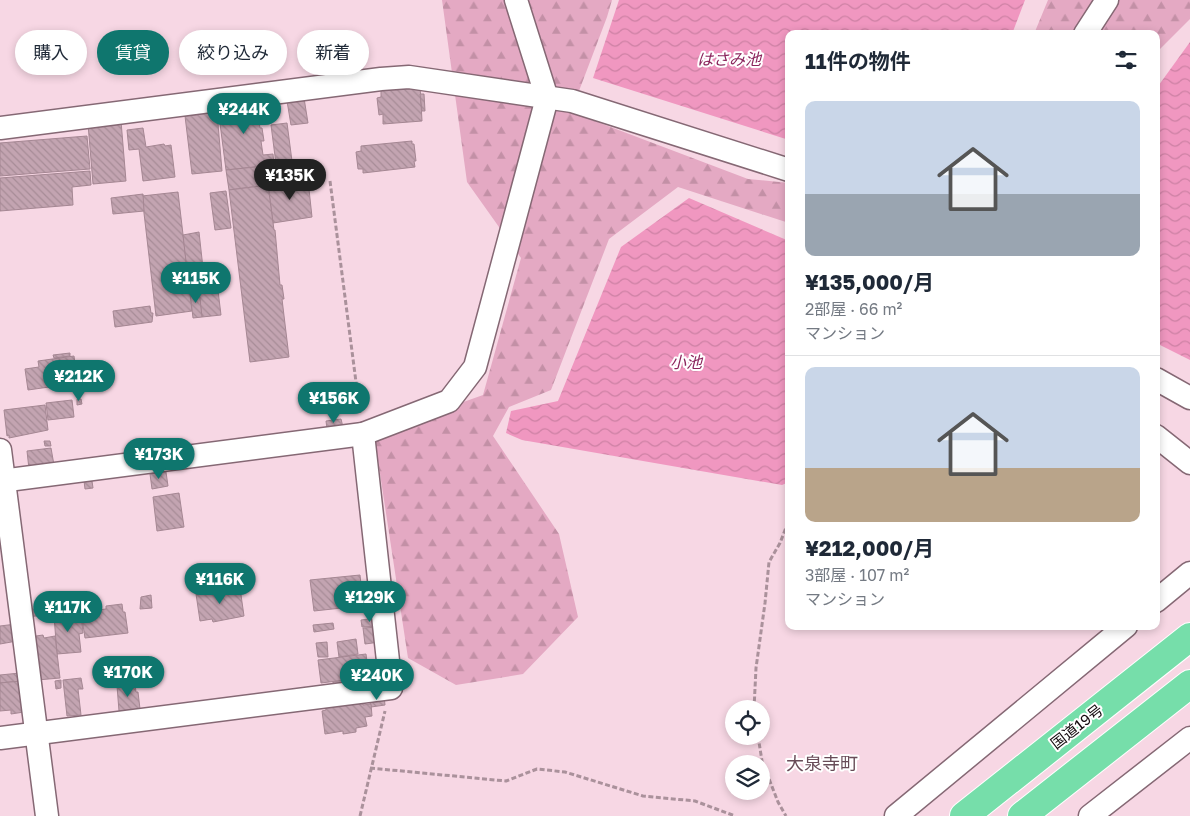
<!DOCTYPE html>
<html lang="ja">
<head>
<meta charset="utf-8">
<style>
	body { margin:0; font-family:"Golos Text","Noto Sans JP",sans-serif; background:#f6f6f7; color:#1f2937; height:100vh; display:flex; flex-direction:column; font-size:19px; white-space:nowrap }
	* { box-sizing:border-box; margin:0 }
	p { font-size:16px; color:#747a83 }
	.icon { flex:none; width:28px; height:28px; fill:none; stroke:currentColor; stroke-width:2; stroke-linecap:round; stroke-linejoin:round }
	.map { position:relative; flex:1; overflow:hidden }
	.panel { position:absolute; left:785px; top:30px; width:375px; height:600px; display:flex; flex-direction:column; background:#fff; border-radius:10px; box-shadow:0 2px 8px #0003 }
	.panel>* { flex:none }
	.banner { position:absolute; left:15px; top:30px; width:475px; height:45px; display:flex; gap:10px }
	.tools { position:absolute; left:725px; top:700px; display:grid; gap:10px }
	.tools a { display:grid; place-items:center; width:45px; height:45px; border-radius:50%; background:#fff; box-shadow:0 2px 8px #0003; font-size:25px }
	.price { position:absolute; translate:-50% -42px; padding:0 11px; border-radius:18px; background:#0f766e; color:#fff; font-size:16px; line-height:32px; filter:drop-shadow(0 1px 2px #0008) }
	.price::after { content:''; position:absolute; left:50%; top:30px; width:15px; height:11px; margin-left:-8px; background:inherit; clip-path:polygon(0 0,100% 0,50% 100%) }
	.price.selected { background:#222; color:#fff }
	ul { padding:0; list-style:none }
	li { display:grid; align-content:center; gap:10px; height:265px; padding:0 20px }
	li+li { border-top:1px solid #e0e1e3 }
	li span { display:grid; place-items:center; height:155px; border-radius:10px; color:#555 }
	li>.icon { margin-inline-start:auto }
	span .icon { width:90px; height:90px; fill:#fffc; stroke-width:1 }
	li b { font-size:21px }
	h2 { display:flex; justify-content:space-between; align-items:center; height:60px; padding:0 20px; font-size:21px }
	.tag { padding:0 18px; border-radius:22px; background:#fff; box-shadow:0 2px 8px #0003; font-size:18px; line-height:45px }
	.tag.selected { background:#0f766e; color:#fff }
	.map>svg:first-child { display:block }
	.forest { fill:url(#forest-firs) }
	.water { fill:url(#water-waves) }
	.building { fill:url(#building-back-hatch); stroke:#a58793 }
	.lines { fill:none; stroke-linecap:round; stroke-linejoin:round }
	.minor-casing { stroke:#856874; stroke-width:25 }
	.highway-casing { stroke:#fff; stroke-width:30 }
	.path { stroke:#aa919b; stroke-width:3; stroke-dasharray:5 2.5; stroke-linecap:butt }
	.minor { stroke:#fff; stroke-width:22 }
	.highway { stroke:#76deaa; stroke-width:28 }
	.labels { text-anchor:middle; stroke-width:4; stroke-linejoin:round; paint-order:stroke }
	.street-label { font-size:15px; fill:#13090d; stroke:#fff }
	.water-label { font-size:16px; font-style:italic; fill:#8b265d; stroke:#fff }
	.quarter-label { font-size:18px; fill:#684c58; stroke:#fff }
</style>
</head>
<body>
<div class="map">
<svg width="1190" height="816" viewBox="0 0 1190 816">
	<defs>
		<pattern id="forest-firs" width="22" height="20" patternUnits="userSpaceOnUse" patternTransform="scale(1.25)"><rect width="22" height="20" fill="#e4a9c3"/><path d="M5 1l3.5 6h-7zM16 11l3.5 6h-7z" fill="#c390a6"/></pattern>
		<pattern id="water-waves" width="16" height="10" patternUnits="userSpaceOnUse" patternTransform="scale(1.25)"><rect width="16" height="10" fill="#f097c0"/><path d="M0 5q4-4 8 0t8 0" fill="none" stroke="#cd81a4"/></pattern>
		<pattern id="building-back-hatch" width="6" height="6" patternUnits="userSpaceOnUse" patternTransform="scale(1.25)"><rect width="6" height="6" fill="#c3a4b1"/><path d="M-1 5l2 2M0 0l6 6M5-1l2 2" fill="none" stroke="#a78c97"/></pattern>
	</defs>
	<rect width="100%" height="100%" fill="#f7d7e4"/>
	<!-- forest -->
	<g class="forest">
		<path d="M442 0H612L607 17 571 112 748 179 789 183V223L678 187 609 239 551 390 509 407 493 436 559 534 578 617 523 674 456 685 408 658 374 434 483 395 521 258 467 182Z"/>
		<path d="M1048 0H1190V19L1156 53V34H1034Z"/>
	</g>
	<!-- water -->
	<g class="water">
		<path d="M619 0H1025L1012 34H789V140L593 78Z"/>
		<path d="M1190 42V360L1156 343V89Z"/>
		<path d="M689 198 789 241V482L782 485 522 440 506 433 511 411 558 401 621 247Z"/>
	</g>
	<!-- building -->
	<g class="building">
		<path d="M420 85 422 121 383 124V114L379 115 377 98 381 97V88Z"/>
		<path d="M420 94H424L425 111H422Z"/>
		<path d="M266 98 269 120 259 121 260 128H262L264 141H261L263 155 273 154 274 165 226 170 218 108Z"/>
		<path d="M304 98 308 123 291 125 287 101Z"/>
		<path d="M217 112 222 171 192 174 185 116Z"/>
		<path d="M121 121 126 181 93 184 88 124Z"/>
		<path d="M287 123 292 161 276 164 271 125Z"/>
		<path d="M143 128 146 147 164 144 165 146 171 145 175 177 143 181 139 149 129 150 127 130Z"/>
		<path d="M87 136 90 169 0 176V143Z"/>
		<path d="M412 141V144H414L416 161H414L415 167 363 173V169H358L356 152 361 151V146Z"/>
		<path d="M265 166 268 185 229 190 226 170Z"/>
		<path d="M90 171 91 185 72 187 73 205 0 211V178Z"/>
		<path d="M308 180 312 217 273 223 268 185Z"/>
		<path d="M268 185 274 230H275L280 285H282L284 299H282L289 357 250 362 229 190Z"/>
		<path d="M226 191 231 228 215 230 210 193Z"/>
		<path d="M178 192 192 311 156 316 142 196Z"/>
		<path d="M143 194 144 211 113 214 111 198Z"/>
		<path d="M199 232 203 268 187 270 183 235Z"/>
		<path d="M215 266 221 315 202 317 196 269Z"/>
		<path d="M199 291 202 317 193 318 190 292Z"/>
		<path d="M150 306 151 313H153L152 322 115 327 113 311Z"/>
		<path d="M70 353V356L54 358 53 355Z"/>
		<path d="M74 356 78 386 56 389V386L28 390 25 369 39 367 38 361Z"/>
		<path d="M347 387 350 409 325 413 322 391Z"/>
		<path d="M77 399H81L82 404 77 405Z"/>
		<path d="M72 400 74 417 48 420 46 403Z"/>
		<path d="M45 405 48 430 9 438V435L7 436 4 410Z"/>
		<path d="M341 419 343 427 327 429 326 421Z"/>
		<path d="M44 441H50L51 446H45Z"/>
		<path d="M51 448 54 465 29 469 27 451Z"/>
		<path d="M166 472 168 486 152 489 150 474Z"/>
		<path d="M84 481H92L93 488 85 489Z"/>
		<path d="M179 493 184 527 157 531 153 497Z"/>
		<path d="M360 575 363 602 350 603 351 607 314 611 310 580Z"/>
		<path d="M240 588 244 616 213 622 212 619 200 621 196 594Z"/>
		<path d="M151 595 152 608 140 609 141 597Z"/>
		<path d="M122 604 123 612H125L128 633 85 638 81 612 106 609V606Z"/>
		<path d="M51 606V614L43 615 42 608Z"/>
		<path d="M42 608 43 615 28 617 27 610Z"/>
		<path d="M81 613 83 633 79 634 81 652 57 654 54 616Z"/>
		<path d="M377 618 378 626 362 627 361 620Z"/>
		<path d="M333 623 334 629 314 632 313 625Z"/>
		<path d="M16 624 17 641 0 644V626Z"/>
		<path d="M378 627 380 642 365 644 363 628Z"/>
		<path d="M43 635 44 638 55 636 60 678 37 680 32 639 36 638V636Z"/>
		<path d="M356 639 358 654 339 657 337 642Z"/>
		<path d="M327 642 328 657H318L316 643Z"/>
		<path d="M366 654 369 677 321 683 318 660Z"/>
		<path d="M20 673 21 681 0 683V675Z"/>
		<path d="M81 678 83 689H78L81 715 67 716 63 680Z"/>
		<path d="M61 680V688L56 689 55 681Z"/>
		<path d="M345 680 346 685 333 687V682Z"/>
		<path d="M21 681 24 712 11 714V710L0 711V683Z"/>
		<path d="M135 684 136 692H138L140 709 119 711 117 686Z"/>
		<path d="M384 696 385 705 371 707 369 698Z"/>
		<path d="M363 702V705L371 704 372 716 365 717 367 726 356 728V732L343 734V731L325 734 322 711 326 710 325 704Z"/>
	</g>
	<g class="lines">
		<defs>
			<g id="minor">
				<path d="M1085 34 1107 0"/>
				<path d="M0 128 381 79 409 77 572 101 789 170"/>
				<path d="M1156 379 1190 398"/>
				<path d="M1156 436 1190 463"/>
				<path d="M0 450 47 816"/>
				<path d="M0 481 363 434 449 401 475 367 547 98 516 0"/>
				<path d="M1156 601 1190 573"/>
				<path d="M0 738 391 688 363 434"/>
				<path d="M896 816 1126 626"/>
				<path d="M1090 816 1190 738"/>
			</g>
			<g id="highway">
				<path d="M964 816 1190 637"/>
				<path d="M1022 816 1190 684"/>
			</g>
		</defs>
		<!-- minor casing -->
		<use href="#minor" class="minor-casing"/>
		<!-- highway casing -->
		<use href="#highway" class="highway-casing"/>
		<!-- path -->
		<g class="path">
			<path d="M330 181 360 413"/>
			<path d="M754 709 756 668 765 603 769 562 780 543 787 525"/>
			<path d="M758 736 762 761 778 802 786 816"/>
			<path d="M370 768 506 781 537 769 565 772 643 796 695 801 735 816"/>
			<path d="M360 816 385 711"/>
		</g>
		<!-- minor -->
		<use href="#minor" class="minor"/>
		<!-- highway -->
		<use href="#highway" class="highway"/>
	</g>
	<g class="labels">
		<!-- street labels -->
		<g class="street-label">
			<text transform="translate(1077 727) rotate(-38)" y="5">国道19号</text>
		</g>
		<!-- water labels -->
		<g class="water-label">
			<text x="729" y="65">はさみ池</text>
			<text x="686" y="368">小池</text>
		</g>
		<!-- quarter labels -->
		<g class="quarter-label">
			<text x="822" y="770">大泉寺町</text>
		</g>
	</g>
</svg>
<div class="tools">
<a><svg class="icon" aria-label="locate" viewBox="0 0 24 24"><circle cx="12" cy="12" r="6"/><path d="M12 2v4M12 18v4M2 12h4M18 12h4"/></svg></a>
<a><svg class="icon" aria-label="layers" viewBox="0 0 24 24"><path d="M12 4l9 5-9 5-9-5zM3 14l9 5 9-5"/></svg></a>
</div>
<b class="price" style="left:244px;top:135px">¥244K</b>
<b class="price selected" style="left:290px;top:201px">¥135K</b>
<b class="price" style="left:196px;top:304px">¥115K</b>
<b class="price" style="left:79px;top:402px">¥212K</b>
<b class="price" style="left:334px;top:424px">¥156K</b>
<b class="price" style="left:159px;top:480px">¥173K</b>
<b class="price" style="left:220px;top:605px">¥116K</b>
<b class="price" style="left:370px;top:623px">¥129K</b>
<b class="price" style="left:68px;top:633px">¥117K</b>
<b class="price" style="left:128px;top:698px">¥170K</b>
<b class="price" style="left:377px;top:701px">¥240K</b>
<div class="banner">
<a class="tag">購入</a>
<a class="tag selected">賃貸</a>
<a class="tag">絞り込み</a>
<a class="tag">新着</a>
</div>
<section class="panel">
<h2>11件の物件<svg class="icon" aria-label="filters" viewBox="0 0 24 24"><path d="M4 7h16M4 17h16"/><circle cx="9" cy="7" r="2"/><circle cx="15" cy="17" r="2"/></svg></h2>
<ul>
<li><span style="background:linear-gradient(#c9d6e8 60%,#9aa5b1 0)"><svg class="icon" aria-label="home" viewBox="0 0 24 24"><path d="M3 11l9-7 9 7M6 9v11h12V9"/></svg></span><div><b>¥135,000/月</b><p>2部屋 · 66 m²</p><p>マンション</p></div></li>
<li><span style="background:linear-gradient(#c9d6e8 65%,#b9a48a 0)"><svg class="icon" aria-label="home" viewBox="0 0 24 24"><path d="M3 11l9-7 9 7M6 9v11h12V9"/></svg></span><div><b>¥212,000/月</b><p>3部屋 · 107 m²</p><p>マンション</p></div></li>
</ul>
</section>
</div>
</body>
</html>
